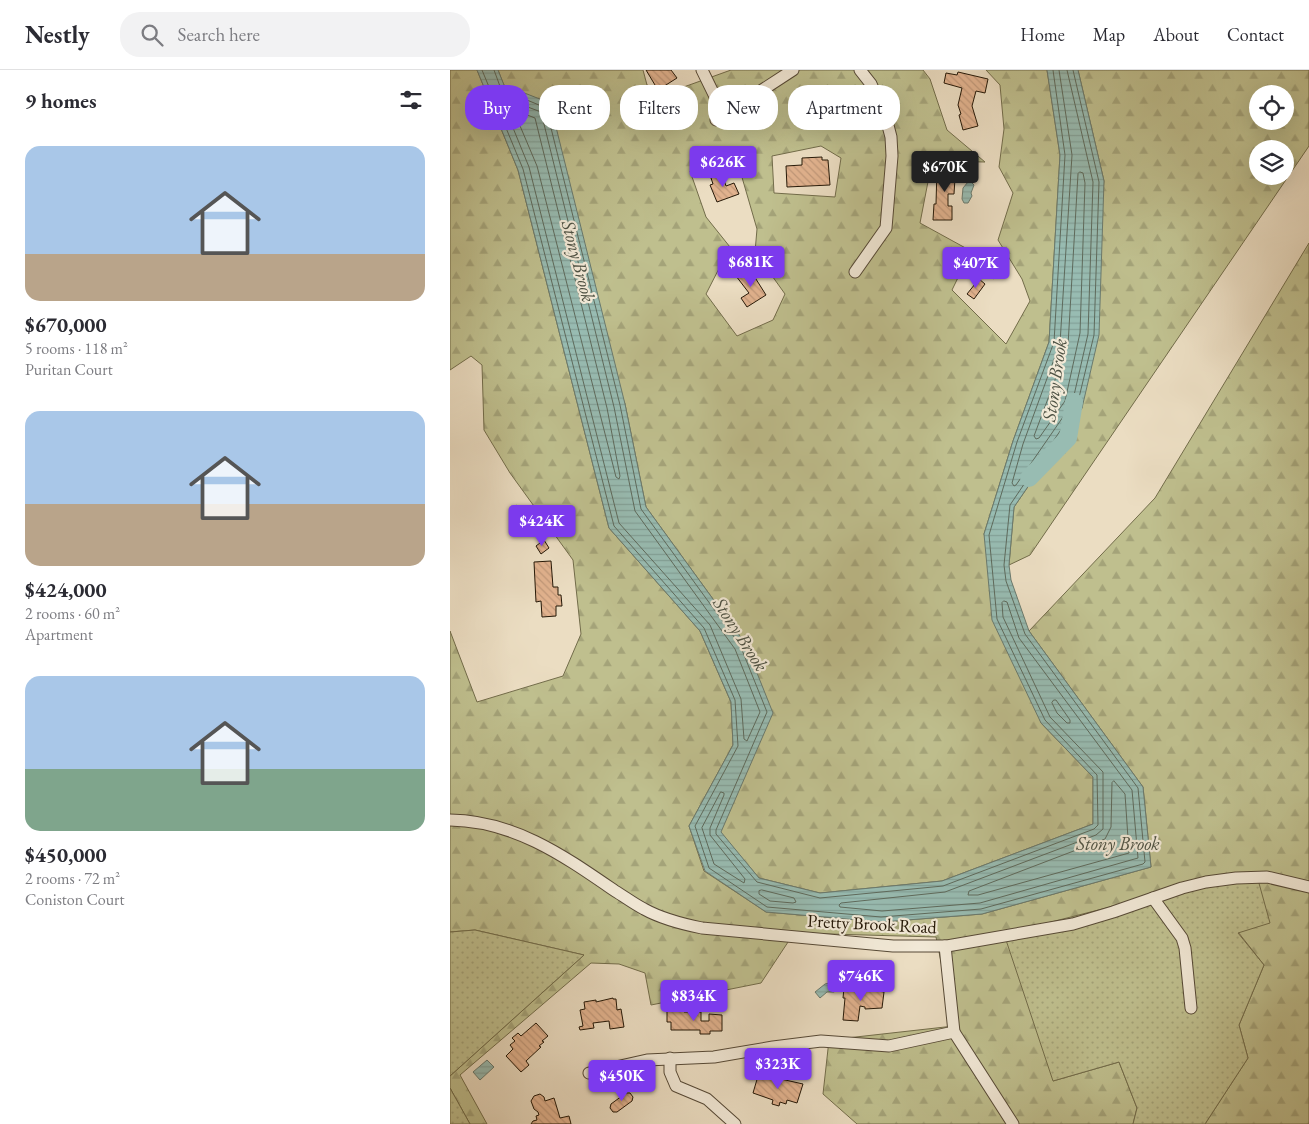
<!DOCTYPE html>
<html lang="en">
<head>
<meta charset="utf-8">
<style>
	body { margin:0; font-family:"EB Garamond",serif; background:#f2f2f3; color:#2b2b33; height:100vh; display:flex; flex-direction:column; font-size:19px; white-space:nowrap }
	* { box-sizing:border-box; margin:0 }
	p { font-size:16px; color:#7c7c81 }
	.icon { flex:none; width:28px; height:28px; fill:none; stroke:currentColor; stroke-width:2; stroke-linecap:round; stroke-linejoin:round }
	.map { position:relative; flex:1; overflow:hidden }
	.details { display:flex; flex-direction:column; background:#fff; width:450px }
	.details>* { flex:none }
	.guide { position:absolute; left:15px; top:15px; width:475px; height:45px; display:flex; gap:10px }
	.controls { position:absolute; left:799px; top:15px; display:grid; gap:10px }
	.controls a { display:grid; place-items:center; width:45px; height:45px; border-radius:50%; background:#fff; box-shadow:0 5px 20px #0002; font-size:25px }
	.price { position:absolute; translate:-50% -42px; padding:0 11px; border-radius:5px; background:#7c3aed; color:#fff; font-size:16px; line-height:32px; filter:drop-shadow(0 1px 2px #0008) }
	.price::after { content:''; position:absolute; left:50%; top:30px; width:15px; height:11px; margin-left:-8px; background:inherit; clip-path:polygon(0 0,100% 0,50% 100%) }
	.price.on { background:#222; color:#fff }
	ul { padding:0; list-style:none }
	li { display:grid; align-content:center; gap:10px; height:265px; padding:0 25px }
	li span { display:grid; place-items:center; height:155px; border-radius:15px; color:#555 }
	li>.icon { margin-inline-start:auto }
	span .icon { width:90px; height:90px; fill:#fffc; stroke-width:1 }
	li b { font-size:21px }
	h2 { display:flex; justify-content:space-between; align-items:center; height:60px; padding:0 25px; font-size:21px }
	.chip { padding:0 18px; border-radius:20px; background:#fff; box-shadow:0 5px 20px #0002; font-size:18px; line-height:45px }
	.chip.on { background:#7c3aed; color:#fff }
	header { display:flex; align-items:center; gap:30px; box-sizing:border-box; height:70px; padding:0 25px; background:#fff; border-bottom:1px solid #e1e1e2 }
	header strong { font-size:24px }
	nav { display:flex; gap:28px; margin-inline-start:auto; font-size:18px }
	.search { width:350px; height:45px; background:#f2f2f3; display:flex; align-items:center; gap:12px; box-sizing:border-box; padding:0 18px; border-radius:20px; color:#7c7c81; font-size:19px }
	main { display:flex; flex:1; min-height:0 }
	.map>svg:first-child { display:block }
	.forest { fill:url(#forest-firs); stroke:#726c4a; fill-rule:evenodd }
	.park { fill:url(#park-dots); stroke:#726c4a }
	.water { fill:url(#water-rules); stroke:#6a7a6e }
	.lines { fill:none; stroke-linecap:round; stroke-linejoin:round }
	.shore { stroke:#5e6a5c; stroke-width:1 }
	.river { stroke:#98bcb2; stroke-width:18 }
	.building { fill:url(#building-back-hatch); stroke:#251807 }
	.minor-casing { stroke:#564936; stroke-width:13 }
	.minor { stroke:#f2e9d7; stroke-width:11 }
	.labels { text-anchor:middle; stroke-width:4.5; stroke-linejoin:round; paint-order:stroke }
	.street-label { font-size:18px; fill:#251807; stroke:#f2e9d7 }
	.water-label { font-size:19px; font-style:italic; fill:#4d5143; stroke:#f2e9d7 }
</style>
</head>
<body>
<header>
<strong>Nestly</strong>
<div class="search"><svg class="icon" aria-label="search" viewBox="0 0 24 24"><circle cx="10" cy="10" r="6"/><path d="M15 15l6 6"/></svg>Search here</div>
<nav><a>Home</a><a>Map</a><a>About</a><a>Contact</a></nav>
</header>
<main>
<section class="details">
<h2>9 homes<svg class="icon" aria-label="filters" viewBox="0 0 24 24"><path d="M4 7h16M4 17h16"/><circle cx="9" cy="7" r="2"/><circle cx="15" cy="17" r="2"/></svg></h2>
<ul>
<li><span style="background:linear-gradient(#a9c7e8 70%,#b9a48a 0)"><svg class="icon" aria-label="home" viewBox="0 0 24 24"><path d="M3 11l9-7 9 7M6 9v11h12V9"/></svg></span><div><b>$670,000</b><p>5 rooms · 118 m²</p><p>Puritan Court</p></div></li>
<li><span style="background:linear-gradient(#a9c7e8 60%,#b9a48a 0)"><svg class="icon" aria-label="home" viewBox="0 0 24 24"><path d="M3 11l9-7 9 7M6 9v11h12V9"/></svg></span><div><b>$424,000</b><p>2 rooms · 60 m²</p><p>Apartment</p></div></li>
<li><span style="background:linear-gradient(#a9c7e8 60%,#7fa58c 0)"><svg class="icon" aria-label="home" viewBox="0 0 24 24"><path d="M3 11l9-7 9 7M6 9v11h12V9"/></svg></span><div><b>$450,000</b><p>2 rooms · 72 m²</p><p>Coniston Court</p></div></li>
</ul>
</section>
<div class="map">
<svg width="859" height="1054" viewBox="0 0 859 1054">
	<defs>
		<pattern id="forest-firs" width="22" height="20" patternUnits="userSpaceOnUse" patternTransform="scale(1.25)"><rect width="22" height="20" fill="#bfbf8e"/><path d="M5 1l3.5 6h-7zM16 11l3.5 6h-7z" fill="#a4a379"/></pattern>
		<pattern id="park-dots" width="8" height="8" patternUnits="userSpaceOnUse" patternTransform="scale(1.25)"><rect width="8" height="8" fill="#bfbf8e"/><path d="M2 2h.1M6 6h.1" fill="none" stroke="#a4a379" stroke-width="1.8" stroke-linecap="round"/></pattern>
		<pattern id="water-rules" width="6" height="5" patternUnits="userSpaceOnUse" patternTransform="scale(1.25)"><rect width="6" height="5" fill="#98bcb2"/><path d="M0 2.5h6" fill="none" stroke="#83a198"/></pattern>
		<pattern id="building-back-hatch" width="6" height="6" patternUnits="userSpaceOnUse" patternTransform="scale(1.25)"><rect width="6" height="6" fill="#e1b28e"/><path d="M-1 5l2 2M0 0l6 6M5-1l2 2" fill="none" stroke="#c19879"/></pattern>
	</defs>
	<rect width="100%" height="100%" fill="#ebddc2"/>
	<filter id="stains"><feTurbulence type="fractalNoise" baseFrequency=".004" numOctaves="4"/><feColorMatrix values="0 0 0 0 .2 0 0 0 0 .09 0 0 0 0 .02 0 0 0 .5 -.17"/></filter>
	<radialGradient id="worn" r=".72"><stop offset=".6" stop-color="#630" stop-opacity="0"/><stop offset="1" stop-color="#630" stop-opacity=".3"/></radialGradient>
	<!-- forest -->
	<g class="forest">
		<path d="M0 0H27L68 100 159 458 250 561 281 632 283 675 239 756 254 801 316 842 432 852 532 844 701 797 693 717 579 561 705 428 859 173V1054H755L798 988 789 955 814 895 788 862 807 807 603 1011 669 992 687 1038 683 1054H407L373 1024 379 970 504 956 486 867 344 863 311 913 201 935 195 903 169 894 141 893 10 1005 37 1054H20L0 1018V1006L134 885 25 860 0 862V561L27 632 113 606 131 564 123 490 60 403 34 360 32 295 21 286 0 300Z"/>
		<path d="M48 0H193L197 15 217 23 281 0H473L480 9 497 60 535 92 482 91 470 153 521 181 502 220 556 274 580 231 572 209 548 170 563 123 549 97 554 59 550 15 536 0H597L610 85 599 272 563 371 534 464 591 653 643 707V754L492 811 370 823 309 808 270 762 322 643 295 573 196 437 175 334ZM371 76 391 88 385 127 324 123 322 86ZM289 97 307 159 305 182 335 224 323 250 287 266 256 224 280 177 256 147 240 101Z"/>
		<path d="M628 0H859V76L580 485 559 495 564 437 632 338 654 111ZM808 24H835V51H808ZM808 79H835V106H808Z"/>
	</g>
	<!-- park -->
	<g class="park">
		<path d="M786 805 807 806 820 853 788 863 814 895 789 955 798 988 755 1054H683L687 1038 669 992 603 1011 554 864Z"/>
		<path d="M25 860 134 885 0 1006V862Z"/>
		<path d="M0 1018 20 1054H0Z"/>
	</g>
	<!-- water -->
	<g class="water">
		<path d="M27 0H48L54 15 100 33 175 334 196 437 295 573 323 643 271 762 309 808 370 823 492 811 643 754V707L591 653 542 550 534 464 563 371 599 272 610 85 597 0H628L654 111 649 265 632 338 564 437 559 495 561 510 579 561 693 717 701 797 532 844 432 852 316 842 255 801 239 756 283 675 281 632 250 561 159 458 68 100Z"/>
		<path d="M518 112H521L524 115 521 123 522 126 518 133H514L512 129 513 118Z"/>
		<path d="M532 188 549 202 544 209 526 195Z"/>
		<path d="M67 435 78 452 71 456 60 440Z"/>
		<path d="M384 912 389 918 384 922H377L370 928 365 922 375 914Z"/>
		<path d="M37 990 44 997 30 1010 23 1002Z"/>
	</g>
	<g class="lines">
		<!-- shore -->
		<g class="shore">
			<path d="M32 0 73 99 164 456 254 558 285 630 288 676 245 756 259 798 317 837 431 847 531 839 693 794 695 792 688 718 575 564 556 511 554 495 560 435 627 336 644 265 649 112 623 0"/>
			<path d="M44 0 51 19 96 38 170 335 191 439 290 575 317 642 266 760V764L307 812 370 828 493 816 644 759 648 755 647 705 595 650 547 549 539 465 567 372 604 272 615 85 603 0"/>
			<path d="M609 0 622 85 610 273 573 374 562 413 564 416 566 415 622 334 638 264 643 112 617 0"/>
			<path d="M54 28 91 42 164 337 185 441 285 579 310 642 297 671 294 669 291 629 260 555 169 453 79 97 52 31Z"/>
			<path d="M67 41 85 48 157 338 170 406 169 409 166 407 87 96 65 44Z"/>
			<path d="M630 102 633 103 635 113 630 263 615 331 589 368 586 369 584 366 618 275 628 104Z"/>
			<path d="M554 531 557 532 569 568 682 720 688 788 530 833 432 841 390 837 389 835 391 833 495 822 646 765 653 759V702L600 647 553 547 552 533Z"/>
			<path d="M604 630H606L620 650V653H617L607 643 602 633Z"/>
			<path d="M664 711 675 724 679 783 528 825H518L519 821 655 769 661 757 662 713Z"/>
			<path d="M271 722 274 723V725L260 758V765L295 809 294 813 264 794 252 758Z"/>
			<path d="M312 820 344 828 346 832 343 833 320 831 309 824V821Z"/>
		</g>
		<!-- river -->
		<path class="river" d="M579 408 618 368 624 332"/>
	</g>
	<!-- building -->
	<g class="building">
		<path d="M196 0H221L227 8 208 20Z"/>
		<path d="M508 2 538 9 535 23 526 21 522 36 528 56 513 60 509 45 511 44 508 35 512 18 494 13 496 3 507 5Z"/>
		<path d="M372 87V90H378L380 115 337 117 336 96 352 95V88Z"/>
		<path d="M487 98H509V109L505 108 504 124H498V136H502V150H483L484 134H486Z"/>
		<path d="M274 103 276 110H274L276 116 284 113 289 124 267 132 260 115 263 114 261 108Z"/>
		<path d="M299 198 316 225 297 237 291 228 299 223 286 206Z"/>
		<path d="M529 209 535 214 524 229 517 224Z"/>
		<path d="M94 470 99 478 91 484 86 476Z"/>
		<path d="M101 491 103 517H108V525H111L112 536H106V546L92 547 91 531 86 532 84 492Z"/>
		<path d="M405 916 410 918 434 922 432 938 415 939V937L410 936 408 951 393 950 395 928H393L394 918 403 919Z"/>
		<path d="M163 928V929H166L167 940 171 939 174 957 160 959 159 951 143 953 144 958 130 960 129 957 133 956 130 940 135 939 134 932 146 930V932Z"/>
		<path d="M225 939H234V942H251V951H259V944L272 945V961H260V964H250V960H221V952H217V941H225Z"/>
		<path d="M86 953 98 966 92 971 94 972 89 976 91 977 76 991 79 995 71 1002 56 986 63 979 60 975 65 971 62 968 68 963 71 966Z"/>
		<path d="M308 1006 316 1008V1006L322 1007 353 1014 347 1033 337 1030 336 1034 330 1032 329 1036 322 1034 323 1030 303 1023Z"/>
		<path d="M176 1023H180L183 1027 182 1031 167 1042H163L160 1038 161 1034Z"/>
		<path d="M90 1024 94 1027 95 1031 104 1028 110 1048 119 1046 121 1054H81L83 1051 87 1050 86 1046 89 1045 88 1042 84 1039 81 1031 84 1026Z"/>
	</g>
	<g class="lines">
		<defs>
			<g id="minor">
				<path d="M252 0 274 45"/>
				<path d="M266 50 343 0"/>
				<path d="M405 202 436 158 442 86 441 67 436 48 421 14 410 0"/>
				<path d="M0 750C65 751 114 786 165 821 175 827 184 834 194 839 212 849 232 854 252 858L443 876H497L623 854 663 842 732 818 756 812 786 808 817 807 859 817"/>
				<path d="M703 828 732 868 735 878 741 938"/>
				<path d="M504 962 563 1054"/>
				<path d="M220 988V1002L226 1016 257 1029 285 1054"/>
				<path d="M139 1003 197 990 264 987 323 977 371 971 439 976 504 962 495 876"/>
			</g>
		</defs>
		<!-- minor casing -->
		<use href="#minor" class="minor-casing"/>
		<!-- minor -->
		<use href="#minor" class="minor"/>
	</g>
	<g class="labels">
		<!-- street labels -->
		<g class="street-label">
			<text transform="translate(422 854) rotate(3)" y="6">Pretty Brook Road</text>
		</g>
		<!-- water labels -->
		<g class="water-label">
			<text transform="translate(129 191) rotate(75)" y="7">Stony Brook</text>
			<text transform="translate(604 310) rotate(-82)" y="7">Stony Brook</text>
			<text transform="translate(291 564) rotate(57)" y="7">Stony Brook</text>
			<text x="668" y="780">Stony Brook</text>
		</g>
	</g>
	<rect width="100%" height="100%" filter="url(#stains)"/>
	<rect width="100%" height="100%" fill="url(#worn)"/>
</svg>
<div class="controls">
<a><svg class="icon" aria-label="locate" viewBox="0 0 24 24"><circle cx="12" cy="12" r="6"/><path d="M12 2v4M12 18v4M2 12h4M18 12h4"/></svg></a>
<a><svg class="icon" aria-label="layers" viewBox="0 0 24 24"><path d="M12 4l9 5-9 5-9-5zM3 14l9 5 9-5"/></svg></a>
</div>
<b class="price" style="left:273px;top:118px">$626K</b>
<b class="price on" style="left:495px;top:123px">$670K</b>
<b class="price" style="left:301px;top:218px">$681K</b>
<b class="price" style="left:526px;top:219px">$407K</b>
<b class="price" style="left:92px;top:477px">$424K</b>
<b class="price" style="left:411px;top:932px">$746K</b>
<b class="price" style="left:244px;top:952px">$834K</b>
<b class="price" style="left:328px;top:1020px">$323K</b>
<b class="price" style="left:172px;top:1032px">$450K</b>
<div class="guide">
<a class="chip on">Buy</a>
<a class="chip">Rent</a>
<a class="chip">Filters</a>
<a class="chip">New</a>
<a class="chip">Apartment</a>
</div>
</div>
</main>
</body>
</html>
